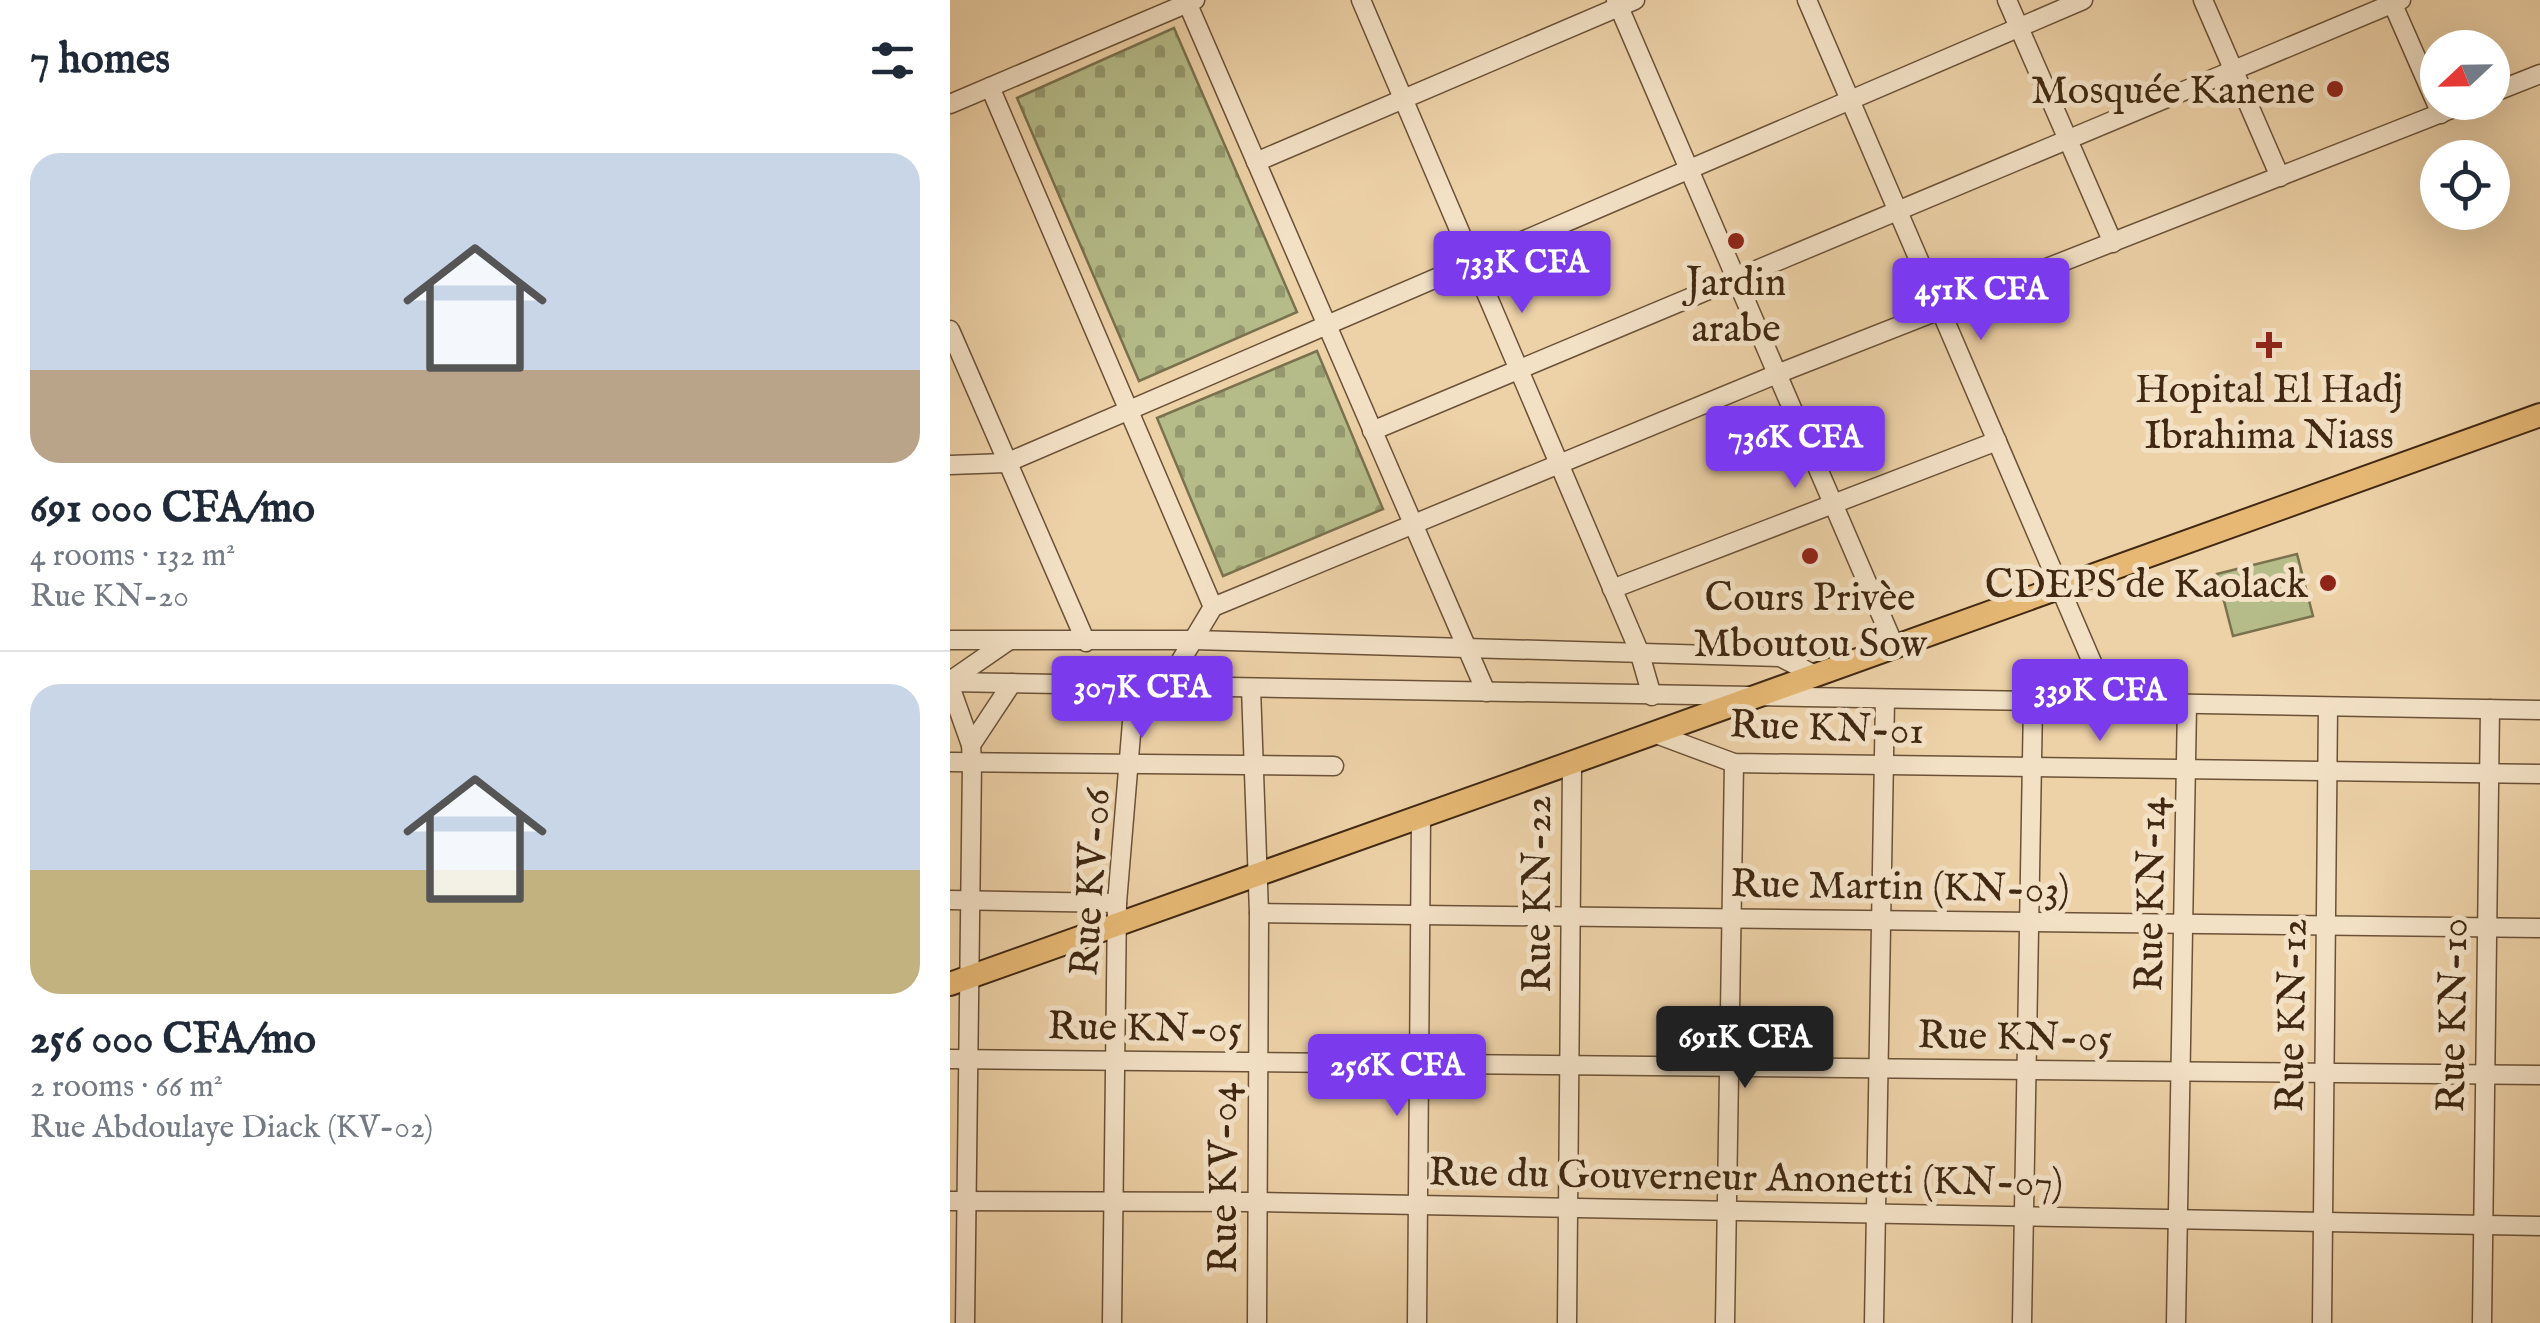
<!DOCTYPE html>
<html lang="en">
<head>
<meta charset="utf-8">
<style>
	body { margin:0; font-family:"IM FELL English",serif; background:#f2f2f3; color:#1f2937; height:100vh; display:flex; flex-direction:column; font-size:38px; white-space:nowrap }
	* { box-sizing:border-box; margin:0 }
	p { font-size:32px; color:#747a83 }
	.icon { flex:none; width:55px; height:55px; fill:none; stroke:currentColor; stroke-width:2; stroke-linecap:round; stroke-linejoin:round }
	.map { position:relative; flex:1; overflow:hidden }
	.sheet { display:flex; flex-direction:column; background:#fff; width:950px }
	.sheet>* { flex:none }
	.needle { width:65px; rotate:248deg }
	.controls { position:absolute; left:1470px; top:30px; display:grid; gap:20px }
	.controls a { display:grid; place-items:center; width:90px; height:90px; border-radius:50%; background:#fff; box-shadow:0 10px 40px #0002; font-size:50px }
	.price { position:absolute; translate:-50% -85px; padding:0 22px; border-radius:10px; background:#7c3aed; color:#fff; font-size:32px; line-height:65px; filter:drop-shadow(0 2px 5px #0008) }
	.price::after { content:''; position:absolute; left:50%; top:60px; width:30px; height:22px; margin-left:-15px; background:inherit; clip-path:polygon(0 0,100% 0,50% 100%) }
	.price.selected { background:#222; color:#fff }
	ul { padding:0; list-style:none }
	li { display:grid; align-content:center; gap:20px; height:530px; padding:0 30px }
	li+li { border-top:2px solid #e0e1e3 }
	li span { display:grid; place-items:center; height:310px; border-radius:30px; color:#555 }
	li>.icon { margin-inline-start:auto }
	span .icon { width:180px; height:180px; fill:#fffc; stroke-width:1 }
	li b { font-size:42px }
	h2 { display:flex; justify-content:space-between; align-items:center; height:120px; padding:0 30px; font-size:42px }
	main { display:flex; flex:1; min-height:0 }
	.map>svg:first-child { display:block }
	.green { fill:#b5bc89; stroke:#7a724e; stroke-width:2.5 }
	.cemetery { fill:url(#cemetery-stones); stroke:#7a724e; stroke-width:2.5 }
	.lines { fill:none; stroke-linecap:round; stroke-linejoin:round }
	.minor-casing { stroke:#6b5237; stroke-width:21 }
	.major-casing { stroke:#402812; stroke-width:26 }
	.minor { stroke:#f3e1c6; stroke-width:18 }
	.major { stroke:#e6b874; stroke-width:22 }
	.poi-dot { fill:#8f2418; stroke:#f3e1c6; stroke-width:4 }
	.labels { text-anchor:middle; stroke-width:10; stroke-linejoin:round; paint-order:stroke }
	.poi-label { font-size:40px; fill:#402812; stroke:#f3e1c6 }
	.street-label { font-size:40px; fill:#402812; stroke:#f3e1c6 }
</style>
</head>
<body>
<main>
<section class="sheet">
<h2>7 homes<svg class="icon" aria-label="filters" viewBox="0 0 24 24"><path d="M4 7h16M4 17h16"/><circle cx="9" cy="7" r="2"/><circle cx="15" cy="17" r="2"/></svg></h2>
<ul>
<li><span style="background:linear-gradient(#c9d6e8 70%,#b9a48a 0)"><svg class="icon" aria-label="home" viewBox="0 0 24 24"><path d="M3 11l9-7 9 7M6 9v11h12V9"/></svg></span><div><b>691 000 CFA/mo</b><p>4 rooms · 132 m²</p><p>Rue KN-20</p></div></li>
<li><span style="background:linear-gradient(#c9d6e8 60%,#c2b280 0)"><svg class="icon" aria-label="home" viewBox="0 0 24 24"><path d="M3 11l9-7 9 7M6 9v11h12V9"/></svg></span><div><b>256 000 CFA/mo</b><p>2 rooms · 66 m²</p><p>Rue Abdoulaye Diack (KV-02)</p></div></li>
</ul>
</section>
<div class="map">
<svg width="1590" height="1323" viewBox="0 0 1590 1323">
	<defs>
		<pattern id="cemetery-stones" width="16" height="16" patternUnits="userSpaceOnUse" patternTransform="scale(2.5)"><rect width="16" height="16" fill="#b5bc89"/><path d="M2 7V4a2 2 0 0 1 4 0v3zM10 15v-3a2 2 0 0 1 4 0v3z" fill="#95996f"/></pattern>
	</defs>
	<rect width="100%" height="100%" fill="#edd1a7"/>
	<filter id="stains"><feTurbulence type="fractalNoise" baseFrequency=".002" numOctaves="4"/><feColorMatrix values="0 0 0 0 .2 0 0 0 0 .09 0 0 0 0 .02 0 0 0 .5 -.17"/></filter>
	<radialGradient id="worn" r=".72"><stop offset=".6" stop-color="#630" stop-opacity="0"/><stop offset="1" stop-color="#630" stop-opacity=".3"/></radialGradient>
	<!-- green -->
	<path class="green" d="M1347 554 1363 616 1283 636 1267 574Z"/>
	<!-- cemetery -->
	<g class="cemetery">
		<path d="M224 28 347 312 189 381 67 98Z"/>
		<path d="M367 351 433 509 273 576 207 418Z"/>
	</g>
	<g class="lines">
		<defs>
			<g id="minor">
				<path d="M236 0 536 692"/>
				<path d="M411 0 689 651 702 696"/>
				<path d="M666 0 944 645"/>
				<path d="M857 0 1160 704"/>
				<path d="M1057 0 1163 243"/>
				<path d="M1253 0 1330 177"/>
				<path d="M1441 0 1491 114"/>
				<path d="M40 87 263 607 215 687"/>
				<path d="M1542 93 1590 74"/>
				<path d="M0 104 245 0"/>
				<path d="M306 162 685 0"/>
				<path d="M0 330 136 642"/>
				<path d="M422 431 1451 0"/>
				<path d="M0 465 56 463 1133 0"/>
				<path d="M662 589 1047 441"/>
				<path d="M263 607 827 374 1519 102"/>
				<path d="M0 640H244L830 657 865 675"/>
				<path d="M0 681 58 641"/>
				<path d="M0 682 1590 710"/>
				<path d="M0 686 21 745 22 762 15 1323"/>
				<path d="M301 688 309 913 307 1323"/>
				<path d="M706 734 784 763 1590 774"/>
				<path d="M21 745 62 683"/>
				<path d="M0 762 384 766"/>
				<path d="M0 900 167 903"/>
				<path d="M309 913 1590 928"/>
				<path d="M0 1059 1590 1075"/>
				<path d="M0 1201 307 1202 1590 1226"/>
				<path d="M162 1323 167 903 185 686"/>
				<path d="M467 1323 471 818"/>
				<path d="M617 1323 622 765"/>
				<path d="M775 1323 784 763"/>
				<path d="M924 1323 935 699"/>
				<path d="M1072 1323 1083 704"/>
				<path d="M1226 1323 1237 705"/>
				<path d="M1372 1323 1378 707"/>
				<path d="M1532 1323 1540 709"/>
			</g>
			<path id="major" d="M0 984C530 794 1061 609 1590 415"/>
		</defs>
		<!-- minor casing -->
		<use href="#minor" class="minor-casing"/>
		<!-- major casing -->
		<use href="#major" class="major-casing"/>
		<!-- minor -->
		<use href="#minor" class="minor"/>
		<!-- major -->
		<use href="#major" class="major"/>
	</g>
	<!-- markers -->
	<g class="poi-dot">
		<circle cx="1385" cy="89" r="10"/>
		<circle cx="786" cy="241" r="10"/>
		<path d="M1314 330h10v10h10v10h-10v10h-10v-10h-10v-10h10z"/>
		<circle cx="860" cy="556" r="10"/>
		<circle cx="1378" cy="583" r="10"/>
	</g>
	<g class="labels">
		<!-- poi labels -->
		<g class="poi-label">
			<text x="1365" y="103" text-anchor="end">Mosquée Kanene</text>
			<text x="786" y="295">Jardin<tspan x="786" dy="46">arabe</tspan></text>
			<text x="1319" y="402">Hopital El Hadj<tspan x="1319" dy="46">Ibrahima Niass</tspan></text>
			<text x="1358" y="597" text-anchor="end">CDEPS de Kaolack</text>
			<text x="860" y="610">Cours Privèe<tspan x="860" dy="46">Mboutou Sow</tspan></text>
		</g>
		<!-- street labels -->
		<g class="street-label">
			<text transform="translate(877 726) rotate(2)" y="14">Rue KN-01</text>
			<text transform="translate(139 882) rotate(-86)" y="14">Rue KV-06</text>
			<text transform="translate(950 885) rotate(1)" y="14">Rue Martin (KN-03)</text>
			<text transform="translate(586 894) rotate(-90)" y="14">Rue KN-22</text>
			<text transform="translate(1199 894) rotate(-89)" y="14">Rue KN-14</text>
			<text transform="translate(1340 1015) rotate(-89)" y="14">Rue KN-12</text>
			<text transform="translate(1501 1015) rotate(-89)" y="14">Rue KN-10</text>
			<text transform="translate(195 1026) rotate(1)" y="14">Rue KN-05</text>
			<text transform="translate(1065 1035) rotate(1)" y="14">Rue KN-05</text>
			<text transform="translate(796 1176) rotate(1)" y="14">Rue du Gouverneur Anonetti (KN-07)</text>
			<text transform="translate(272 1178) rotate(-90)" y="14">Rue KV-04</text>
		</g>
	</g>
	<rect width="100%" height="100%" filter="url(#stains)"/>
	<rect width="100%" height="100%" fill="url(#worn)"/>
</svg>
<div class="controls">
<a><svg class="needle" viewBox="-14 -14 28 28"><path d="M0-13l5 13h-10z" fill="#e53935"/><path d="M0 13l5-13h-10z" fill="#747a83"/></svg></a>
<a><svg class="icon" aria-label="locate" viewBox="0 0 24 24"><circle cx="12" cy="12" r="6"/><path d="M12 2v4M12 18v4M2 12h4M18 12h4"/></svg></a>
</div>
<b class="price" style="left:572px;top:316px">733K CFA</b>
<b class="price" style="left:1031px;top:343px">451K CFA</b>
<b class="price" style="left:845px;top:491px">736K CFA</b>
<b class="price" style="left:192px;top:741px">307K CFA</b>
<b class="price" style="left:1150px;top:744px">339K CFA</b>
<b class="price selected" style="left:795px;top:1091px">691K CFA</b>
<b class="price" style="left:447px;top:1119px">256K CFA</b>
</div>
</main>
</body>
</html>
